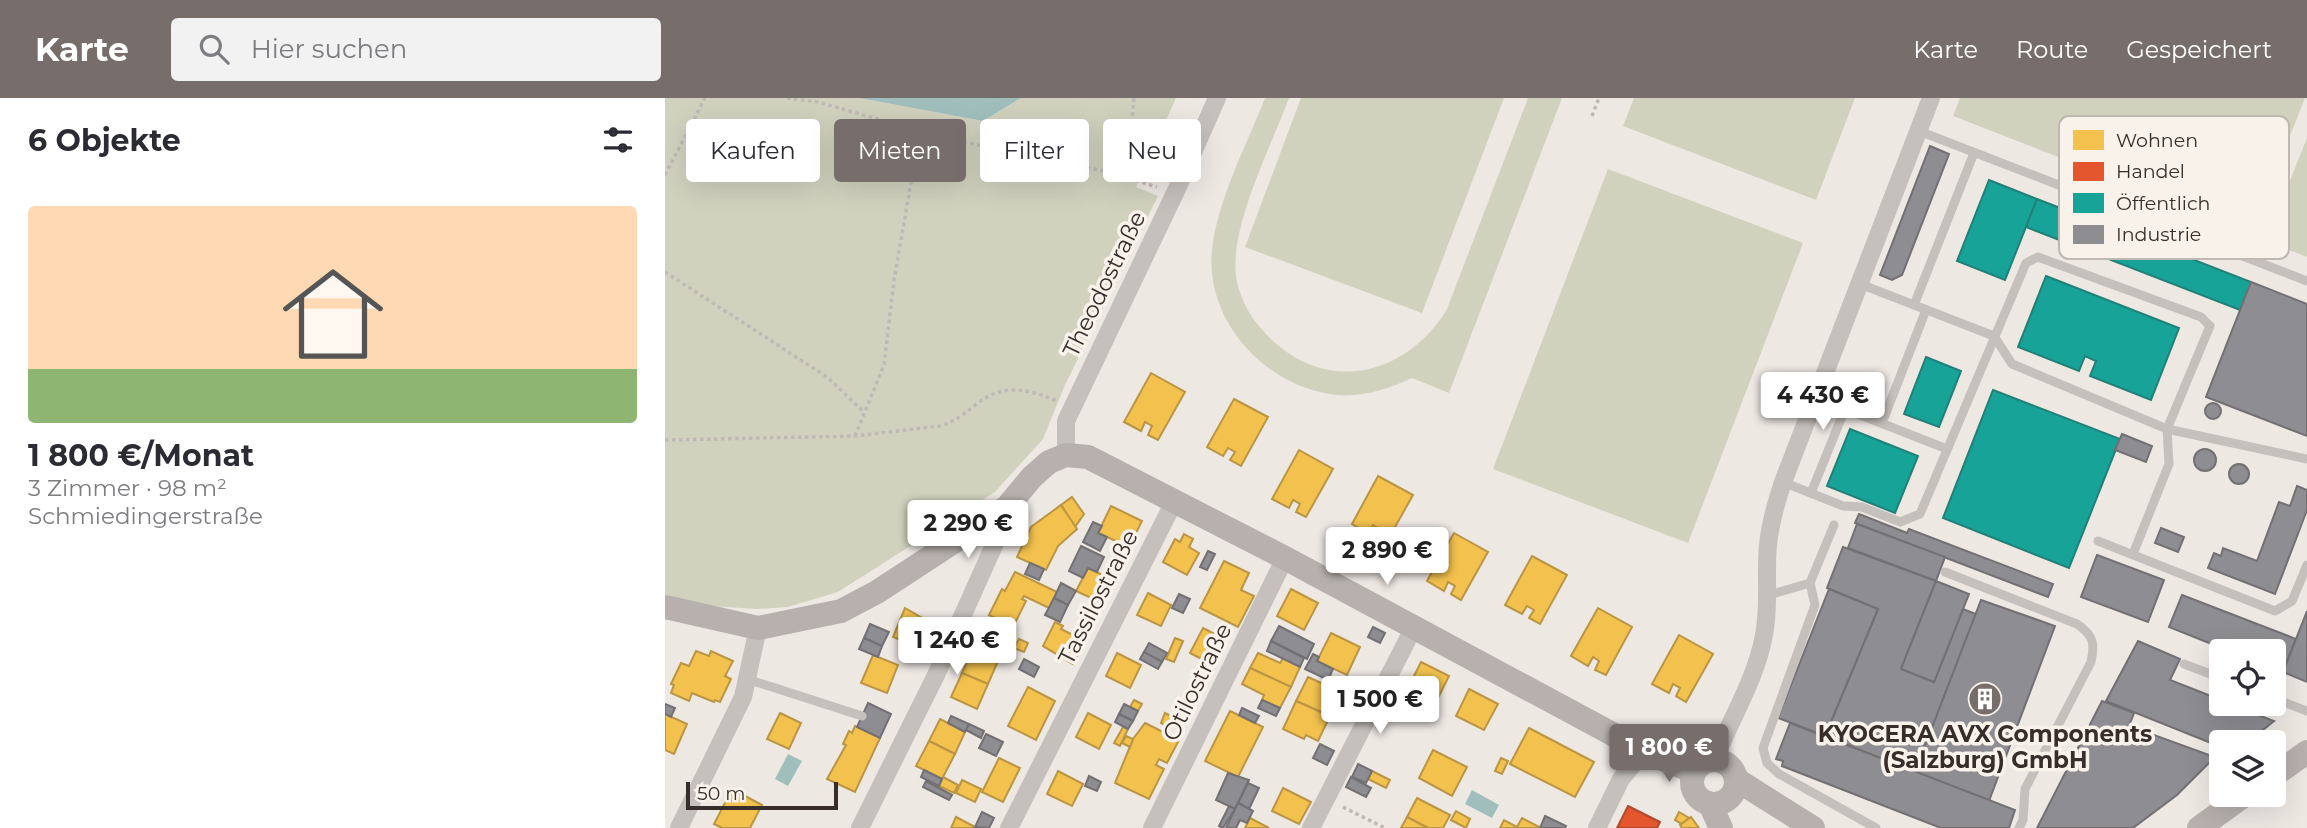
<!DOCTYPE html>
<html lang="de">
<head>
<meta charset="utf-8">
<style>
	body { margin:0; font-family:Montserrat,sans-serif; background:#f2f2f3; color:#2b2b33; height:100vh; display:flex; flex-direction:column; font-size:26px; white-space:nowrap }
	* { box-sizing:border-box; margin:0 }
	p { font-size:23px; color:#7c7c81 }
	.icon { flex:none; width:38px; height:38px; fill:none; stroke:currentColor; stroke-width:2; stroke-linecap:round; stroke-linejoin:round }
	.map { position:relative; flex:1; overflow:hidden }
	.sheet { display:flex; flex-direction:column; background:#fff; width:665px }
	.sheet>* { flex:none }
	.guide { position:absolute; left:21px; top:21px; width:665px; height:63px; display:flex; gap:14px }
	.fabs { position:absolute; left:1544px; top:541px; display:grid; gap:14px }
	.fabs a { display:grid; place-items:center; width:77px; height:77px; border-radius:7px; background:#fff; box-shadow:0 7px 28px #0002; font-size:35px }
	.scale { position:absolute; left:21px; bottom:18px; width:152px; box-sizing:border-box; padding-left:7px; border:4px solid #372d2a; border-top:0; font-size:19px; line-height:24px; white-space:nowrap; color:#372d2a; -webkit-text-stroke:5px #f9f2eb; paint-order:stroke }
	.price { position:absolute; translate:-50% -60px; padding:0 16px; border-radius:7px; background:#fff; color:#222; font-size:23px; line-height:46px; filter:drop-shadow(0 2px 4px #0008) }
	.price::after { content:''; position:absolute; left:50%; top:42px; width:21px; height:16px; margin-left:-10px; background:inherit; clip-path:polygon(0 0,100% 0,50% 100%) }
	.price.on { background:#776e6b; color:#fff }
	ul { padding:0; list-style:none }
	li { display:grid; align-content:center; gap:14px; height:371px; padding:0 28px }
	li span { display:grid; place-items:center; height:217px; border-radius:7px; color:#555 }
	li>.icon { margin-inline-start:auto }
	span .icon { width:126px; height:126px; fill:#fffc; stroke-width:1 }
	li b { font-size:30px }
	h2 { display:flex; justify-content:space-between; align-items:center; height:84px; padding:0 28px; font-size:30px }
	.chip { padding:0 24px; border-radius:7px; background:#fff; box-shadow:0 7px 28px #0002; font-size:24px; line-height:63px }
	.chip.on { background:#776e6b; color:#fff }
	header { display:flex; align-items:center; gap:42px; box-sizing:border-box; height:98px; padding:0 35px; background:#776e6b; color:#fff }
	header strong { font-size:33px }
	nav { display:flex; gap:38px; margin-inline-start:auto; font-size:24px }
	.search { width:490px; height:63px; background:#f2f2f3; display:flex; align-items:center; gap:18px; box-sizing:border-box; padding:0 24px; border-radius:7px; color:#7c7c81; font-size:26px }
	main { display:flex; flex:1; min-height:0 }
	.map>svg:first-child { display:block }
	.green { fill:#d0d2be }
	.water { fill:#a0bfbc }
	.homes { fill:#f2c14e; stroke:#ba9543; stroke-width:2 }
	.shops { fill:#e4572e; stroke:#b04a2d; stroke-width:2 }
	.public { fill:#17a398; stroke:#218077; stroke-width:2 }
	.industry { fill:#8d8d92; stroke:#737073; stroke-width:2 }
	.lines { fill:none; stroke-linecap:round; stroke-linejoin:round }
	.path { stroke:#bfb8b4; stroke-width:3.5; stroke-dasharray:3.5 3.5; stroke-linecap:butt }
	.lane { stroke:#c6c0bc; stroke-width:9 }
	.street { stroke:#c6c0bc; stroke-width:18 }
	.secondary { stroke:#b7b0ad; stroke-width:24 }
	.labels { text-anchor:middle; stroke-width:7; stroke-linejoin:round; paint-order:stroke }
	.street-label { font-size:23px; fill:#372d2a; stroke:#f9f2eb }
	.poi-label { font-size:23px; font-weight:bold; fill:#372d2a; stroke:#f9f2eb }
	.key { fill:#f9f2eb; stroke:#bfb7b1; stroke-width:2 }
	.key-label { font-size:19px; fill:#372d2a }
</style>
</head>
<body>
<header>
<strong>Karte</strong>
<div class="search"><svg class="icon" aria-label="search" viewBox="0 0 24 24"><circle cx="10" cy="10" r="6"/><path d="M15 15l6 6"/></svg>Hier suchen</div>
<nav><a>Karte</a><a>Route</a><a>Gespeichert</a></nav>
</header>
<main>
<section class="sheet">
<h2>6 Objekte<svg class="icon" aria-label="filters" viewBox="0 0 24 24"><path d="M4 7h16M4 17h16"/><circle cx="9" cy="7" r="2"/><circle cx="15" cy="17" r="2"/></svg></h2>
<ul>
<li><span style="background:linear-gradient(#ffd9b3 75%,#8fb573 0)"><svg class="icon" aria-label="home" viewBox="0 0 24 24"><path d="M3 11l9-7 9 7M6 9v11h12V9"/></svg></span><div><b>1 800 €/Monat</b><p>3 Zimmer · 98 m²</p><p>Schmiedingerstraße</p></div></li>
</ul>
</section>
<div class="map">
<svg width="1642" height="730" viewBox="0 0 1642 730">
	<rect width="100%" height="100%" fill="#eee8e3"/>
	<!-- green -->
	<g class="green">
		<path d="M0 0H194L318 23 356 0H511L471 89 493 98 400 287 378 341 330 394 173 494 123 509 91 511 32 507 0 497Z"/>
		<path d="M600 0H624C606 49 565 127 571 178 575 204 588 224 607 242 665 297 743 276 782 211L863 0H897L784 295 747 280C722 292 692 301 664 296 597 285 540 221 547 152 552 103 582 46 600 0Z"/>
		<path d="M636 0H839L757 215 580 149Z"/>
		<path d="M969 0H1190L1151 102 958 28Z"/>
		<path d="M1295 0H1640L1587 134 1288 18Z"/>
		<path d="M1642 40V159L1601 143Z"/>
		<path d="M943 71 1138 145 1023 445 828 371Z"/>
	</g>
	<!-- water -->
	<g class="water">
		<path d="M194 0H356L318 23Z"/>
		<path d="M123 656 137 663 123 688 110 681Z"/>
		<path d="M807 692 834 707 827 720 800 706Z"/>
	</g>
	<!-- homes -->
	<g class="homes">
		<path d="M486 275 520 294 493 342 483 337 487 328 480 324 476 333 459 324Z"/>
		<path d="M569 301 603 319 576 368 565 362 570 354 563 350 558 358 542 349Z"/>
		<path d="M634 352 668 371 641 419 631 414 635 406 628 402 624 410 607 401Z"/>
		<path d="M713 378 748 397 721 445 710 439 715 431 708 427 703 436 687 426Z"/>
		<path d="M407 399 419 416 410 429 396 407Z"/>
		<path d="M396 407 412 431 393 448 381 472 352 459 366 429Z"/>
		<path d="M446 408 477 423 464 449 433 435Z"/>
		<path d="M789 435 823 454 796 502 786 496 790 488 783 484 779 493 762 483Z"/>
		<path d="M519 436 528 441 524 449 534 455 522 477 498 464 510 441 515 444Z"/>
		<path d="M867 458 902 477 875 526 864 520 869 512 862 508 857 516 840 507Z"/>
		<path d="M559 463 584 475 576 492 589 498 573 529 535 510Z"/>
		<path d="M423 470 450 483 439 506 411 493Z"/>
		<path d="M350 474 392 494 384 510 359 498 357 501 361 503 348 529 342 526 340 530 329 525 332 521 324 517 337 491 340 493Z"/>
		<path d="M626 491 653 505 639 532 612 518Z"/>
		<path d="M483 495 506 507 496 528 472 517Z"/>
		<path d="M240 510 266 525 255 550 228 539Z"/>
		<path d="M933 510 967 529 941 577 930 572 934 563 928 559 923 568 906 558Z"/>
		<path d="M390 524 398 528 396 531 420 543 408 566 378 548Z"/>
		<path d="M538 530 561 542 548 567 525 555Z"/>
		<path d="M666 535 695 549 682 577 652 563Z"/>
		<path d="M1014 537 1048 556 1021 604 1011 598 1015 590 1008 586 1004 595 987 586Z"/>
		<path d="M510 540 518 543 509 564 501 561Z"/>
		<path d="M354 541 363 545 359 554 349 550Z"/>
		<path d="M307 552 333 563 323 586 297 575Z"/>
		<path d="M31 553 44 558 46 553 68 563 60 578 66 581 55 604 50 602 49 604 27 595 24 603 6 595 9 587 6 586 16 565 24 568Z"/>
		<path d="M452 555 476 567 465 590 441 578Z"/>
		<path d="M593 555 615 565 618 560 635 569 626 589 585 570Z"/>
		<path d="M208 557 233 567 222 595 196 585Z"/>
		<path d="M756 564 784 578 771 604 743 590Z"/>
		<path d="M585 570 626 589 615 610 597 602 599 597 577 586Z"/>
		<path d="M297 575 323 586 312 611 286 599Z"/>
		<path d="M643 579 676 594 665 618 631 603Z"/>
		<path d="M363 589 390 603 371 642 343 628Z"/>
		<path d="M804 591 833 606 819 632 791 618Z"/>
		<path d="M469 602 477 606 473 613 465 609Z"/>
		<path d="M631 603 665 618 653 643 641 637 639 641 618 631Z"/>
		<path d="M565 613 598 629 573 679 540 663Z"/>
		<path d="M115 615 136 625 124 651 102 641Z"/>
		<path d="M423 615 446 627 434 651 411 639Z"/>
		<path d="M500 615 506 618 502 628 496 625Z"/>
		<path d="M0 616 22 626 9 656 0 652Z"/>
		<path d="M275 621 300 634 290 656 264 643Z"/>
		<path d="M480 625 514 642 502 665 494 661 491 667 499 671 484 701 450 685 468 641Z"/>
		<path d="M190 628 215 640 190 694 162 681 181 647 178 646 184 633 187 635Z"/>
		<path d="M458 629 463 631 455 648 449 645Z"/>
		<path d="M864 630 929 664 910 699 845 666Z"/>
		<path d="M461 638 468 641 465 649 457 645Z"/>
		<path d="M264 643 290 656 277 681 251 668Z"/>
		<path d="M768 652 802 669 787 698 754 680Z"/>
		<path d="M334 660 355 670 338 704 317 694Z"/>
		<path d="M836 660 843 663 837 676 830 673Z"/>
		<path d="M393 673 418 686 407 708 382 696Z"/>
		<path d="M707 673 725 682 721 690 703 681Z"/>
		<path d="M278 679 293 687 289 695 274 688Z"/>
		<path d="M297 682 316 691 310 704 291 695Z"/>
		<path d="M618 690 646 704 634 726 607 713Z"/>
		<path d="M67 691 97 707 85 730H57L49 726Z"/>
		<path d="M752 700 785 717 778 730H763L742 719Z"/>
		<path d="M791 713 805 721 801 730 786 722Z"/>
		<path d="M1014 714 1024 720 1017 726 1010 722Z"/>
		<path d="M291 719 310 729 312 730H286Z"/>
		<path d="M742 719 763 730H736Z"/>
		<path d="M1026 719 1034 730H1017L1015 727Z"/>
		<path d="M585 720 604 730H580Z"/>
		<path d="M857 720 876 730H835L839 722 852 729Z"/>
	</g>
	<!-- shops -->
	<path class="shops" d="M963 708 995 724 992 730H952Z"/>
	<!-- public -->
	<g class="public">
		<path d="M1324 82 1372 101 1340 182 1292 163Z"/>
		<path d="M1372 101 1586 184 1575 212 1361 129Z"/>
		<path d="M1381 178 1514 230 1486 302 1425 278 1431 263 1420 258 1414 273 1353 249Z"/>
		<path d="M1261 259 1296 273 1274 329 1239 316Z"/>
		<path d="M1328 292 1455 341 1404 470 1278 420Z"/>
		<path d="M1185 331 1253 358 1230 415 1162 388Z"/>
	</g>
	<!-- industry -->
	<g class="industry">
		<path d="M1265 48 1284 56 1237 177 1227 182 1215 177Z"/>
		<path d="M1586 184 1642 206V338L1541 299Z"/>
		<circle cx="1548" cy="313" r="8"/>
		<path d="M1457 336 1487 348 1481 364 1450 352Z"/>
		<circle cx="1540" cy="362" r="11"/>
		<circle cx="1574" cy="376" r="10"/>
		<path d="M1632 388 1642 392V412L1610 496 1543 470 1549 455 1556 458 1558 450 1592 463 1614 404 1625 408Z"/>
		<path d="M1194 416 1242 435 1244 431 1388 486 1383 499 1190 425Z"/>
		<path d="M428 424 437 428 433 435 442 439 435 453 418 444Z"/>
		<path d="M1192 426 1280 459 1271 483 1183 450Z"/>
		<path d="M1496 430 1519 439 1513 454 1490 445Z"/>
		<path d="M416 448 439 459 432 474 423 470 418 480 404 473Z"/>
		<path d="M1178 449 1271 483 1236 571 1269 584 1298 511 1311 516 1250 674 1160 638 1213 511 1162 490Z"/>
		<path d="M543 453 550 456 542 472 535 469Z"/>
		<path d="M1432 457 1499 482 1483 524 1416 499Z"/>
		<path d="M365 465 379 471 374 482 360 476Z"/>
		<path d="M1271 483 1304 496 1269 584 1236 571Z"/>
		<path d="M396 485 411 493 403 507 389 500Z"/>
		<path d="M1164 491 1213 511 1160 638 1113 620Z"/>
		<path d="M514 496 525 501 518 515 507 510Z"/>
		<path d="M1517 497 1631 541 1618 574 1608 570V553H1564L1504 529Z"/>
		<path d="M389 500 403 507 395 524 380 517Z"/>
		<path d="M1316 502 1390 528 1324 703 1250 674Z"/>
		<path d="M1642 513V584L1618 574Z"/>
		<path d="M205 526 224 534 217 548 199 540Z"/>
		<path d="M614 528 649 546 642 561 606 543Z"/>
		<path d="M708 529 720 535 715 545 703 539Z"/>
		<path d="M304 535 321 542 317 550 300 542Z"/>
		<path d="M199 540 217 548 213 559 194 551Z"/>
		<path d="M606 543 639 560 635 569 602 553Z"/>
		<path d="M1473 543 1515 561 1505 582 1556 602V606H1564L1609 623 1583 644H1556V649L1441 603Z"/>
		<path d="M484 545 502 555 497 564 479 554Z"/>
		<path d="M479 554 497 564 493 571 475 561Z"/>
		<path d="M648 556 654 559 652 563 668 571 663 582 640 571Z"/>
		<path d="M359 561 374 569 369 579 354 571Z"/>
		<path d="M597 602 615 610 611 618 593 610Z"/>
		<path d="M1437 603 1469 615 1464 628 1547 658 1545 664 1512 697 1468 730H1372Z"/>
		<path d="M203 605 226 616 215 640 192 629Z"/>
		<path d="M0 606 10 610 6 619 0 616Z"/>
		<path d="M459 606 473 613 468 623 454 616Z"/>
		<path d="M577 610 594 618 590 625 574 617Z"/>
		<path d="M454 616 468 623 463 631 450 624Z"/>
		<path d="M286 618 304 626 300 634 283 625Z"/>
		<path d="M1125 625 1350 712 1344 730H1276L1117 668 1118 663 1111 661Z"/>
		<path d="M304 626 319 633 316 640 301 632Z"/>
		<path d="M321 636 338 644 331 658 314 650Z"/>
		<path d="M655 646 669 653 662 667 648 660Z"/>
		<path d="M693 666 707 673 701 685 687 679Z"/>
		<path d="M259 672 277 681 274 688 256 679Z"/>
		<path d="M563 675 584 682 570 711 551 702Z"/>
		<path d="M424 678 436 684 432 693 420 688Z"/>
		<path d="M686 679 706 690 701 699 681 689Z"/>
		<path d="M261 683 287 697 284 702 258 689Z"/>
		<path d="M583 685 594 690 584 711 573 705Z"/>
		<path d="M573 705 588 713 582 725 575 722 571 730H561Z"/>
		<path d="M564 708 570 711 558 730 554 728Z"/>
		<path d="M317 714 329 720 324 730 310 729Z"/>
		<path d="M880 718 901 728 900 730H875Z"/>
	</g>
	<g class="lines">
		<!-- path -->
		<g class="path">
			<path d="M122 0 153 4 275 39 444 74 467 21 469 0"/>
			<path d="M927 18 934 0"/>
			<path d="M444 74 492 89"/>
			<path d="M0 77 40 0"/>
			<path d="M0 174 162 279 199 314"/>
			<path d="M190 338 219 267 229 182 255 33"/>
			<path d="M0 342 190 338 275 328C289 324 298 317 309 308 337 285 361 290 392 303"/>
			<path d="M678 709 720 730"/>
		</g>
		<!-- lane -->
		<g class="lane">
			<path d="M1254 33 1642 183"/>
			<path d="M1195 186 1329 238 1347 266 1502 331 1642 361"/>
			<path d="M1249 207 1309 55"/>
			<path d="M1217 325 1261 212"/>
			<path d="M1118 384 1178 408 1197 409 1235 424 1255 416 1361 165 1373 159 1536 219 1545 228 1502 331 1504 366 1468 456"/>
			<path d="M1146 395 1180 311 1282 351"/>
			<path d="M1169 427 1145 485 1150 507 1098 650 1102 665 1114 676 1211 730"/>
			<path d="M1433 443 1610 513 1627 503 1642 467"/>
			<path d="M1280 474 1412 526C1429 538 1430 545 1426 564L1360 691 1358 722 1354 730"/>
			<path d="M1104 497 1145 485"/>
			<path d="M1519 566 1556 580"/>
			<path d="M82 581 197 618"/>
			<path d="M1608 600 1642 613"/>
		</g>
		<!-- street -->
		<g class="street">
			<path d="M401 357V323L510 95 552 0"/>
			<path d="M1050 661C1066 620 1091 581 1099 537 1105 507 1100 477 1103 447 1105 425 1111 405 1118 384L1266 0"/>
			<path d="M14 730 78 599 93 530"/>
			<path d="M195 730 271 577 335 434 342 409"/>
			<path d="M344 730 510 402"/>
			<path d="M487 730 620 460"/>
			<path d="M646 730 749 529"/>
			<path d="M932 730 956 681 979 653"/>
		</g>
		<!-- secondary -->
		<g class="secondary">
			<path d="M0 509 93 530 176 513 212 494 342 409 367 379 384 364 401 357 423 359 620 460 979 653 1029 674"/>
			<circle cx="1049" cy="684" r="22"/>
			<path d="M1608 678 1642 654"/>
			<path d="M1072 682 1148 730"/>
			<path d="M1045 706 1056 730"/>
			<path d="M1534 730 1581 696"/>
		</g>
	</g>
	<!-- icons -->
	<defs>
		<symbol id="building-disc" viewBox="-11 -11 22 22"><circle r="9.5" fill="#776e6b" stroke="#f9f2eb"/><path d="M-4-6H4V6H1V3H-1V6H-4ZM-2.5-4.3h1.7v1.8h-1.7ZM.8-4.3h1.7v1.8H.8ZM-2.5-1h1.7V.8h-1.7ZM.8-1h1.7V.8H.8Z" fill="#fff"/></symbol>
	</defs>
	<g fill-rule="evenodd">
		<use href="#building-disc" x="1301" y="582" width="38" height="38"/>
	</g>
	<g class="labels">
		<!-- street labels -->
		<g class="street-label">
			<text transform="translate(439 186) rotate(-64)" y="8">Theodostraße</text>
			<text transform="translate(433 499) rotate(-63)" y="8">Tassilostraße</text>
			<text transform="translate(532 584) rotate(-64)" y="8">Otilostraße</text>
		</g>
		<!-- poi labels -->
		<g class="poi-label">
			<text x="1320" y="644">KYOCERA AVX Components<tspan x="1320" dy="26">(Salzburg) GmbH</tspan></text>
		</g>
	</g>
	<!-- legend -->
	<rect x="1394" y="18" width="230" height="143" rx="10" class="key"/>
	<rect x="1408" y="32" width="31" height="20" fill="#f2c14e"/>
	<rect x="1408" y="64" width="31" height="19" fill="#e4572e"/>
	<rect x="1408" y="95" width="31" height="20" fill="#17a398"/>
	<rect x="1408" y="127" width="31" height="19" fill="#8d8d92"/>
	<g class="key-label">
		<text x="1451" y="49">Wohnen</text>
		<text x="1451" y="80">Handel</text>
		<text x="1451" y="112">Öffentlich</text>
		<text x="1451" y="143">Industrie</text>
	</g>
</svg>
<div class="fabs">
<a><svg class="icon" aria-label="locate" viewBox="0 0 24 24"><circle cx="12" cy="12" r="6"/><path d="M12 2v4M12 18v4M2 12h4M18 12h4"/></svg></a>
<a><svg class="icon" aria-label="layers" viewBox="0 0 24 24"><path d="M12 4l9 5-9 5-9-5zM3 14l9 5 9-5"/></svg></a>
</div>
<div class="scale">50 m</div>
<b class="price" style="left:1158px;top:334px">4 430 €</b>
<b class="price" style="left:303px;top:462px">2 290 €</b>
<b class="price" style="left:722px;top:489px">2 890 €</b>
<b class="price" style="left:292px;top:579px">1 240 €</b>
<b class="price" style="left:715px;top:638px">1 500 €</b>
<b class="price on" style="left:1004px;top:686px">1 800 €</b>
<div class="guide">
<a class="chip">Kaufen</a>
<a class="chip on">Mieten</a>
<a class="chip">Filter</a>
<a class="chip">Neu</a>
</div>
</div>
</main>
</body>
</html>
